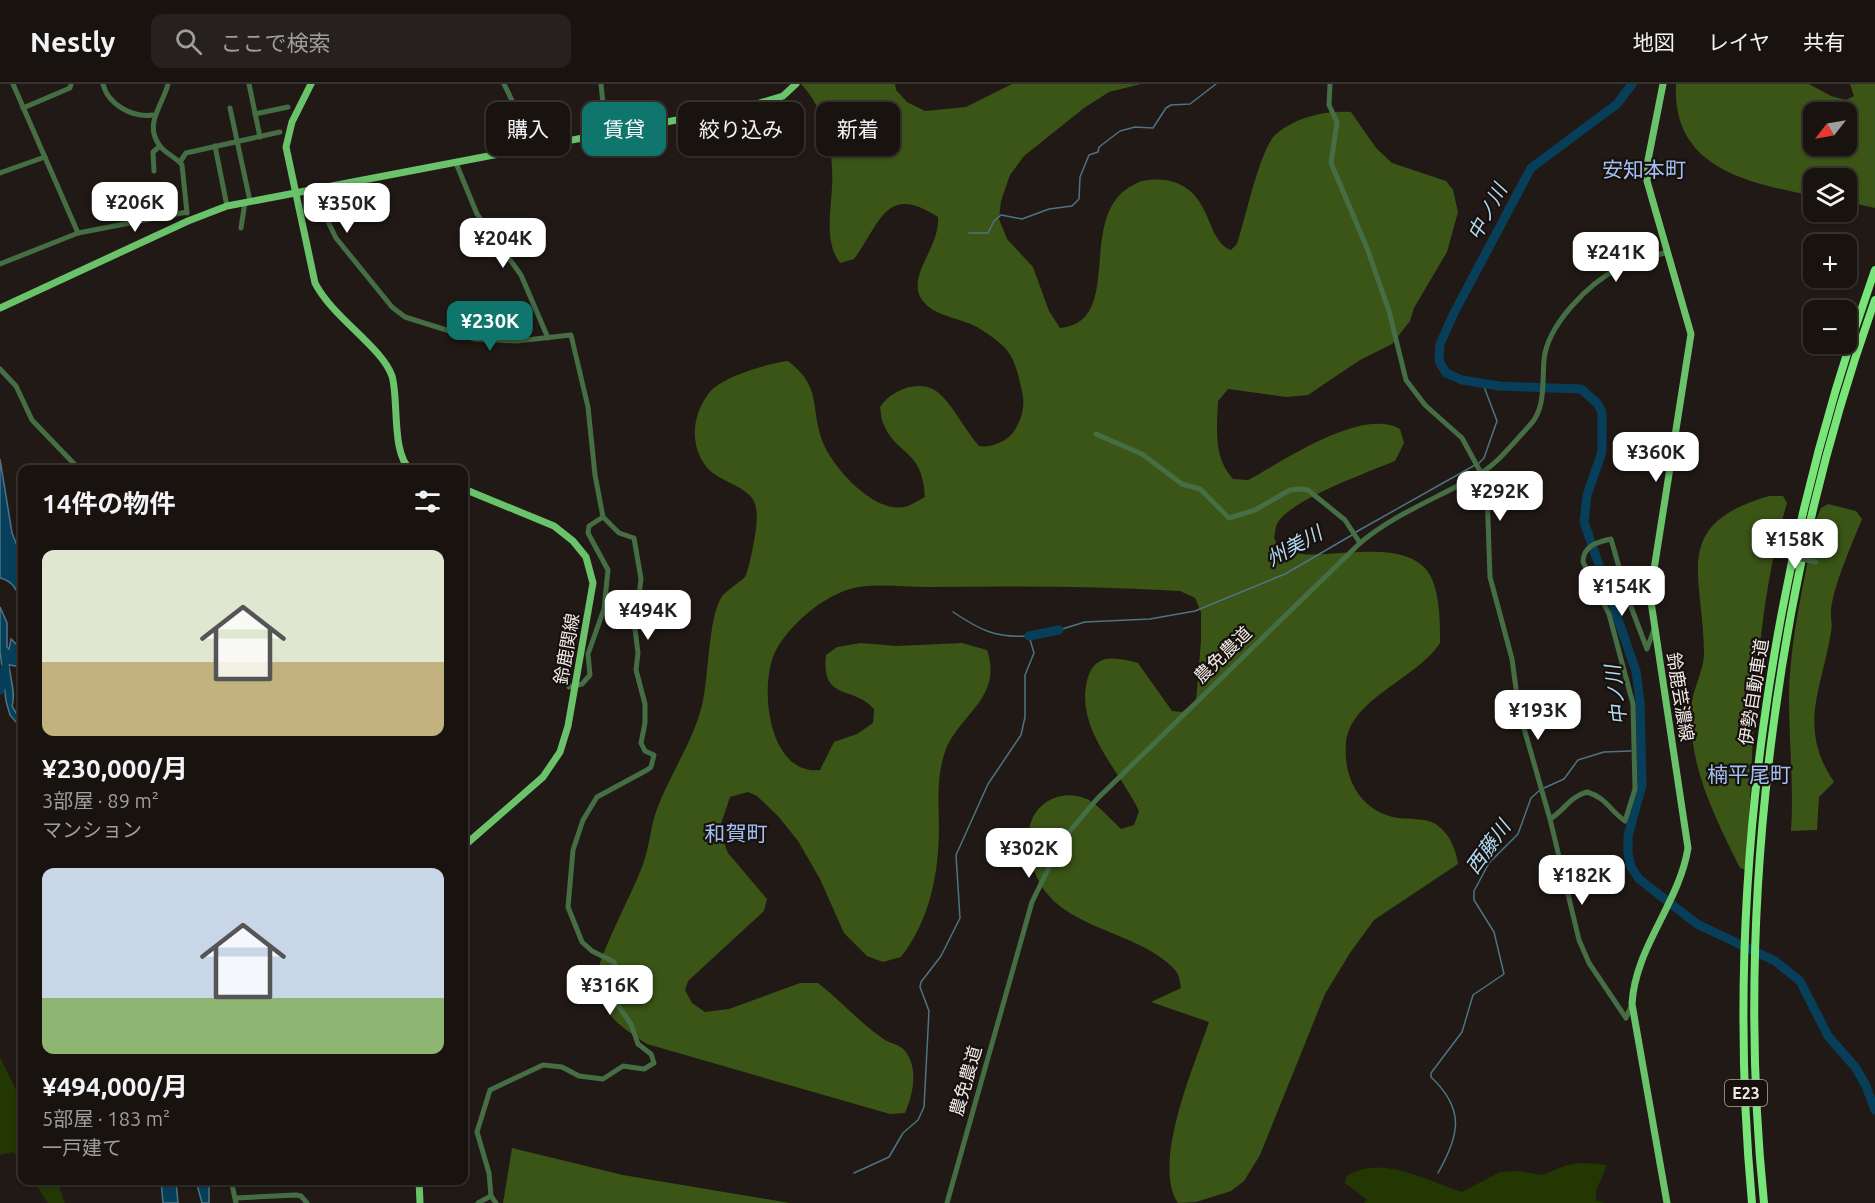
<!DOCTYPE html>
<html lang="ja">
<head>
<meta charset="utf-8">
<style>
	body { margin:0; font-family:Ubuntu,"Noto Sans JP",sans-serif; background:#26201e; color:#f1f3f6; height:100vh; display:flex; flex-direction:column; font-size:22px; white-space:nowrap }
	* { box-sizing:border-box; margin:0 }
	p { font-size:20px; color:#9f9e9f }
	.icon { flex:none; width:33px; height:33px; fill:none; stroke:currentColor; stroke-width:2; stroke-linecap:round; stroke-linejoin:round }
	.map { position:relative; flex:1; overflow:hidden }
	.sheet { position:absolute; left:18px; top:381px; width:450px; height:720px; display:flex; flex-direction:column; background:#191310; border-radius:12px; box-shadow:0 2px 4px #0004,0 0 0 2px #373230 }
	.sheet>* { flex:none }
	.guide { position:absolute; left:486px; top:18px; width:570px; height:54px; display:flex; gap:12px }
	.needle { width:39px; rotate:239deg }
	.buttons { position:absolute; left:1803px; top:18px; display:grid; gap:12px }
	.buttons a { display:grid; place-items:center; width:54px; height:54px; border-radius:12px; background:#191310; box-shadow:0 2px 4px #0004,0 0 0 2px #373230; font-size:30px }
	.price { position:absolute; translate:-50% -51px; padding:0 14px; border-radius:12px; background:#fff; color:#222; font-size:20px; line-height:39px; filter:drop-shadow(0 2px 3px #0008) }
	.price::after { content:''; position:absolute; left:50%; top:36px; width:18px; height:14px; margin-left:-9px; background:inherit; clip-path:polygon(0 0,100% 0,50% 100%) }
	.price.selected { background:#0f766e; color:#fff }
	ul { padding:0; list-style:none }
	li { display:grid; align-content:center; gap:12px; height:318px; padding:0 24px }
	li span { display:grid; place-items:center; height:186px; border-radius:12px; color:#555 }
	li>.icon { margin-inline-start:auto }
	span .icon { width:108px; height:108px; fill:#fffc; stroke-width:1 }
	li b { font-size:26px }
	h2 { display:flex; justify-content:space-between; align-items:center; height:72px; padding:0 24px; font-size:26px }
	.tag { padding:0 21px; border-radius:12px; background:#191310; box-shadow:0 2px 4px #0004,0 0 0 2px #373230; font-size:21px; line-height:54px }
	.tag.selected { background:#0f766e; color:#fff }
	header { display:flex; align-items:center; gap:36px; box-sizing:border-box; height:84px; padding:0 30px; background:#191310; border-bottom:2px solid #373230 }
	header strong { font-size:28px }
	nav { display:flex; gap:33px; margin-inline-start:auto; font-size:21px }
	.search { width:420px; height:54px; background:#26201e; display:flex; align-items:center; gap:15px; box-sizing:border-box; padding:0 21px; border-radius:12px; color:#9f9e9f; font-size:22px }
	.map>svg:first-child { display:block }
	.green { fill:#223702 }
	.forest { fill:#3a5516; fill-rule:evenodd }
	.water { fill:#073f5a; stroke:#4d7385; stroke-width:1.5 }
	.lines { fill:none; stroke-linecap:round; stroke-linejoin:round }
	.stream { stroke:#4d7385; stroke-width:1.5 }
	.river { stroke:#073f5a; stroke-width:9 }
	.minor { stroke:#456e44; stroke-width:5 }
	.major { stroke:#6ac36a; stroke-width:7 }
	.highway { stroke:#78e579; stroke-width:8 }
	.minor-bridge { stroke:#456e44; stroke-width:5 }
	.labels { text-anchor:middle; stroke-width:4.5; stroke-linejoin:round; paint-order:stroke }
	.shield { fill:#17100c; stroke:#b0a9a6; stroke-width:1.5 }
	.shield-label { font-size:16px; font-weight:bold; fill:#f1ebe8 }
	.street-label { font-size:18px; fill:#f1ebe8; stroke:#17100c }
	.water-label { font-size:20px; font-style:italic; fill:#b0dbf6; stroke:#17100c }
	.quarter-label { font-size:21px; fill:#a1c0f3; stroke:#17100c }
</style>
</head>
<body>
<header>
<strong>Nestly</strong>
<div class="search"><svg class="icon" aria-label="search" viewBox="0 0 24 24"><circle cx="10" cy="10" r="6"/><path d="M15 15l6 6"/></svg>ここで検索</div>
<nav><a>地図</a><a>レイヤ</a><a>共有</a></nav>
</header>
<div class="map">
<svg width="1875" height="1119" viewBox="0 0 1875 1119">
	<rect width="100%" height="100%" fill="#211915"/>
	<!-- green -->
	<g class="green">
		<path d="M0 973 22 1018V1081L14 1068 0 1071Z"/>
		<path d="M1582 1079 1607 1081 1596 1107V1116L1604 1119H1364L1367 1116 1345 1099 1346 1093C1379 1069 1427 1097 1462 1108L1500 1088 1518 1087 1542 1091 1567 1081Z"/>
		<path d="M33 1097H57L65 1119H48Z"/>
	</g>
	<!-- forest -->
	<g class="forest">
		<path d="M801 0H895L896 6 907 18 925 27 966 23 1012 0H1141L1109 8 1084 24 1024 72 1010 91 1001 117 999 135 1007 155 1033 183 1049 227 1060 244C1127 238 1073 129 1135 100 1144 95 1157 95 1166 96 1214 105 1204 156 1231 166L1237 160C1245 136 1260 64 1276 50 1296 33 1326 26 1351 28L1376 64 1392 79 1446 97 1453 106 1458 128 1447 168 1414 224 1410 237 1392 260 1360 276 1308 311 1287 313 1228 305 1218 317C1217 345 1213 373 1233 395L1248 396C1284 377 1361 323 1400 345L1404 359 1395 377C1369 388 1289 416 1277 440 1275 444 1275 450 1274 454L1279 464C1286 466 1294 469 1302 470 1338 474 1413 452 1432 495 1440 513 1440 540 1440 559 1417 595 1349 615 1346 660 1343 692 1359 725 1393 733 1406 736 1426 733 1437 741 1450 750 1456 766 1458 780L1374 836 1350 869 1325 910 1260 1071 1244 1097 1231 1107 1196 1118 1178 1119C1151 1080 1195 980 1209 938L1151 918 1181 904C1180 898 1179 891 1176 887 1135 841 1044 848 1031 774 1029 763 1027 748 1031 738 1039 715 1065 705 1087 715 1099 721 1111 736 1121 745L1134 741 1139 727C1119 685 1073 643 1088 593 1096 568 1119 574 1138 579L1172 627 1182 628 1196 617 1201 557V528L1195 514 1180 507C1095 502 1011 502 926 503 900 503 869 498 844 507 819 516 789 542 776 566 758 600 768 692 820 686L834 658 857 650 873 639 874 625C853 601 821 618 826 571L837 563 861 559 896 562 962 559 987 566C1004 616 955 632 944 671 936 697 939 722 939 748 938 794 929 837 901 873L883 878 867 872 844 849 820 795 798 757 778 732 757 712 748 708 730 713 719 746 728 769 767 815 764 827 688 897 685 906 692 919 705 928 729 925 800 899H818C840 916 861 940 885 956 891 960 900 960 905 967 919 984 913 1011 905 1029L890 1030 647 960C624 945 600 930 596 900 594 877 637 803 645 774 650 758 651 741 657 725 670 690 693 658 702 621 709 593 708 536 721 514 726 506 738 500 745 493 749 487 755 453 756 445 757 434 758 423 752 414 743 401 715 396 705 381 689 358 693 330 709 309 721 293 769 279 788 277 822 303 810 322 822 356 831 382 873 429 904 423 910 422 919 416 925 413 923 365 897 372 884 341 881 336 881 328 880 323 893 304 924 293 942 312 956 327 966 347 979 362 990 364 1005 358 1012 350 1023 335 1026 321 1021 303 1018 289 1014 272 1003 262 996 255 985 248 977 243 959 233 927 232 919 210 911 187 940 162 938 133 886 99 881 138 854 175L840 179C824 157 831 128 832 103 834 67 826 26 801 0Z"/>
		<path d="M1676 0H1809L1831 12 1846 16 1854 12 1850 0H1875V124L1847 118 1846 94H1814L1813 112C1746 98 1672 84 1676 0ZM1814 28H1846V62H1814Z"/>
		<path d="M1769 412H1783L1787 419C1751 542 1755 660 1746 786L1740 784C1715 733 1689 684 1691 625 1692 606 1705 584 1704 568 1703 489 1670 441 1769 412Z"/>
		<path d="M1828 420 1856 427 1862 435C1852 460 1834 500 1831 526 1830 533 1833 541 1831 548 1822 605 1797 643 1834 698L1819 713 1817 746 1791 747C1794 702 1789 658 1789 613 1790 553 1805 494 1816 436L1821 424Z"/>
		<path d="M512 1064 623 1091 790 1119H503Z"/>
	</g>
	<!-- water -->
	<g class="water">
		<path d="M0 375 12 449 22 474V521C18 508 14 497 0 494Z"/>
		<path d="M0 523 7 539V563L9 565 11 555 22 566V590L16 582 9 581C10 593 16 610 12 622L22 639V645L10 631 6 617 0 567Z"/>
		<path d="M161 1097H176L178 1119H163Z"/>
		<path d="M196 1097H209V1119H202Z"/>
	</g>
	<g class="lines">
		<!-- stream -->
		<g class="stream">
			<path d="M969 149H988L994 137 1001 131 1022 135 1049 125 1072 122 1079 115 1080 93 1089 71 1098 68 1099 63 1120 47 1135 43 1153 44 1166 24 1171 21 1190 20 1216 0"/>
			<path d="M1479 379 1484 374 1497 337 1483 300"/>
			<path d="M1356 448 1475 381"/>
			<path d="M1059 546 1085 538 1150 535 1195 527 1285 490 1352 451"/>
			<path d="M1544 704 1564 695 1578 676 1604 668 1631 667"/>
			<path d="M854 1089 889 1073 903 1049 918 1036 924 1023 929 927 920 903 921 898 941 872 960 834 956 771 988 700 1021 651 1025 633V591L1034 569 1029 552C995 554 980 546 953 528"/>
			<path d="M1438 1089C1459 1052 1466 1026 1431 993V989L1462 948 1473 911 1504 890 1494 848 1474 816V807L1489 779 1518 750 1531 714 1540 706"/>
		</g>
		<!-- river -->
		<g class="river">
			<path d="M1632 0 1617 20 1531 84 1454 229 1440 260 1439 277 1446 289 1462 296 1499 302 1581 305 1597 319 1602 328V368L1587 411 1584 438 1636 587 1640 618 1642 701 1628 752V769L1631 783 1639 795 1697 840 1775 877 1800 897 1828 952 1856 984 1866 1002 1875 1026"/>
			<path d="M1029 552 1059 546"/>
			<path d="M0 606 5 584"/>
		</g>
		<!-- minor -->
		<g class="minor">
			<path d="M13 0 78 149"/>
			<path d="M103 0C108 21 133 34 153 31"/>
			<path d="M168 0C163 21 143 40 160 62 166 70 176 73 182 81L187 129"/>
			<path d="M249 0 260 53"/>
			<path d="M504 0 521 35 527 65"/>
			<path d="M601 0 606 51"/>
			<path d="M1330 0 1329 21 1337 38 1331 79 1367 164 1389 227 1406 296 1425 321 1462 354 1481 389 1487 408 1490 493 1512 575 1519 627 1550 735 1579 856 1589 879 1626 934 1632 920"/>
			<path d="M23 24 70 4 71 0"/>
			<path d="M230 24 250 117"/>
			<path d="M255 30 288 23"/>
			<path d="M215 62 227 122"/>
			<path d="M180 78 186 69 280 48"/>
			<path d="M456 79 477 130 521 191 548 254"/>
			<path d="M154 87 153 68 160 62"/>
			<path d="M0 89 45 73"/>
			<path d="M313 107 336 154 392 223 405 233 475 255 517 257 571 251 588 323 595 391 603 433 619 449 634 454 641 495 635 545 638 569 636 586 645 620V639L641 659 645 667 654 671 651 683 647 686 597 713 583 736 573 766 568 823 582 858 592 867 614 878 622 898 616 916 619 923 631 940 638 960 651 970 654 979 644 985 623 982 603 995 579 992 562 983 543 981 490 1006 477 1048 489 1089 491 1112 496 1119"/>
			<path d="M241 144 245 118"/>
			<path d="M0 180 78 149 187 128"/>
			<path d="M0 285 16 302 32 336 80 386"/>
			<path d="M1096 350 1142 370 1182 400 1200 405 1229 434 1255 426 1290 406 1302 405 1308 406 1345 436 1360 459"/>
			<path d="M569 603 582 600 590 591 588 570 604 525 608 486 588 449 589 442 603 433"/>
			<path d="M1550 735C1565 726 1569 713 1587 708 1607 714 1609 726 1625 737L1635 705 1633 620 1609 530 1583 478C1583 462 1597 458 1611 455L1628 515 1647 565 1654 545"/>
			<path d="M231 1096 236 1119"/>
			<path d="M236 1114 296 1111 301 1112 307 1119"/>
			<path d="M478 1119 491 1112"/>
			<path d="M947 1119 1032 818 1063 755 1097 715 1360 459C1397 428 1441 413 1481 389 1499 378 1516 356 1530 341 1546 324 1542 298 1544 276 1547 241 1589 199 1619 184 1634 177 1651 173 1667 168"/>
		</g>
		<!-- major -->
		<g class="major">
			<path d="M311 0 292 38 286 63 315 199C332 233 382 263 392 292 399 315 391 371 411 386"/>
			<path d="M1663 0 1648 76 1647 97 1691 250 1650 511 1688 764C1679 820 1635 863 1632 920L1667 1119"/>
			<path d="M0 224 188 137 227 122 750 22 783 12 796 0"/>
			<path d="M464 405 554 442 573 457 586 473 593 499 568 642 560 668 543 693 464 762"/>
			<path d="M419 1096 420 1119"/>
		</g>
		<!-- highway -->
		<g class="highway">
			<path d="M1752 1119C1723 805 1769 482 1875 186"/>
			<path d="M1764 1119C1734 825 1775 495 1875 216"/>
		</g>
		<!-- minor-bridge -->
		<path class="minor-bridge" d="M1779 470 1816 478"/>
	</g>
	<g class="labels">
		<!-- shield labels -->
		<rect class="shield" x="1725" y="996" width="42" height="26" rx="4.5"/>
		<g class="shield-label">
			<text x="1746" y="1015">E23</text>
		</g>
		<!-- street labels -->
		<g class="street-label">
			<text transform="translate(567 565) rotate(-80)" y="6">鈴鹿関線</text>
			<text transform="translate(1223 571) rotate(-44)" y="6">農免農道</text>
			<text transform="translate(1754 608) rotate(-81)" y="6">伊勢自動車道</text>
			<text transform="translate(1680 613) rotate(81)" y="6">鈴鹿芸濃線</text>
			<text transform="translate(966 997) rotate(-74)" y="6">農免農道</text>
		</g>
		<!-- water labels -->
		<g class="water-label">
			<text transform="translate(1487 128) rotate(-62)" y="7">中ノ川</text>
			<text transform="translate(1294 462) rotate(-29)" y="7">州美川</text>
			<text transform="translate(1616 611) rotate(-97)" y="7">中ノ川</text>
			<text transform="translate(1488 763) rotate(-54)" y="7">西藤川</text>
		</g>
		<!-- quarter labels -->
		<g class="quarter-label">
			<text x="1644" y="93">安知本町</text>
			<text x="1749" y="698">楠平尾町</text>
			<text x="736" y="757">和賀町</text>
		</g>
	</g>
</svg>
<div class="buttons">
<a><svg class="needle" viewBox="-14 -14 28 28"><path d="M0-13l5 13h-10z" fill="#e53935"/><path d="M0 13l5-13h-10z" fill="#9f9e9f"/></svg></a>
<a><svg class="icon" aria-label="layers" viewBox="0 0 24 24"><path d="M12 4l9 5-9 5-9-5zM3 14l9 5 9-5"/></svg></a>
<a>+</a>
<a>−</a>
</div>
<b class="price" style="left:135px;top:149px">¥206K</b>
<b class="price" style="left:347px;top:150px">¥350K</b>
<b class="price" style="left:503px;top:185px">¥204K</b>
<b class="price" style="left:1616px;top:199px">¥241K</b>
<b class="price selected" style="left:490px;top:268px">¥230K</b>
<b class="price" style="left:1656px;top:399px">¥360K</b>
<b class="price" style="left:1500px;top:438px">¥292K</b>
<b class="price" style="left:1795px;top:486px">¥158K</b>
<b class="price" style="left:1622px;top:533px">¥154K</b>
<b class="price" style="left:648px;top:557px">¥494K</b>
<b class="price" style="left:1538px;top:657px">¥193K</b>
<b class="price" style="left:1029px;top:795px">¥302K</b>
<b class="price" style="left:1582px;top:822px">¥182K</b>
<b class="price" style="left:610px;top:932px">¥316K</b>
<div class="guide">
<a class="tag">購入</a>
<a class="tag selected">賃貸</a>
<a class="tag">絞り込み</a>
<a class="tag">新着</a>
</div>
<section class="sheet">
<h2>14件の物件<svg class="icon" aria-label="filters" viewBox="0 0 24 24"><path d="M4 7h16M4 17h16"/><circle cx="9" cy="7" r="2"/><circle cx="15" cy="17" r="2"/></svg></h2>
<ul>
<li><span style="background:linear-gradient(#dfe7d0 60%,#c2b280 0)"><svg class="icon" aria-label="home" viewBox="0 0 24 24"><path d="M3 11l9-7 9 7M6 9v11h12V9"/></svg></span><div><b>¥230,000/月</b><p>3部屋 · 89 m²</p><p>マンション</p></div></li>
<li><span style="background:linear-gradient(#c9d6e8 70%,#8fb573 0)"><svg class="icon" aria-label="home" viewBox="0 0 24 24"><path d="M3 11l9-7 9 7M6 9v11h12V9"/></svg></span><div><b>¥494,000/月</b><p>5部屋 · 183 m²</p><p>一戸建て</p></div></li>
</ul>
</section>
</div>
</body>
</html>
